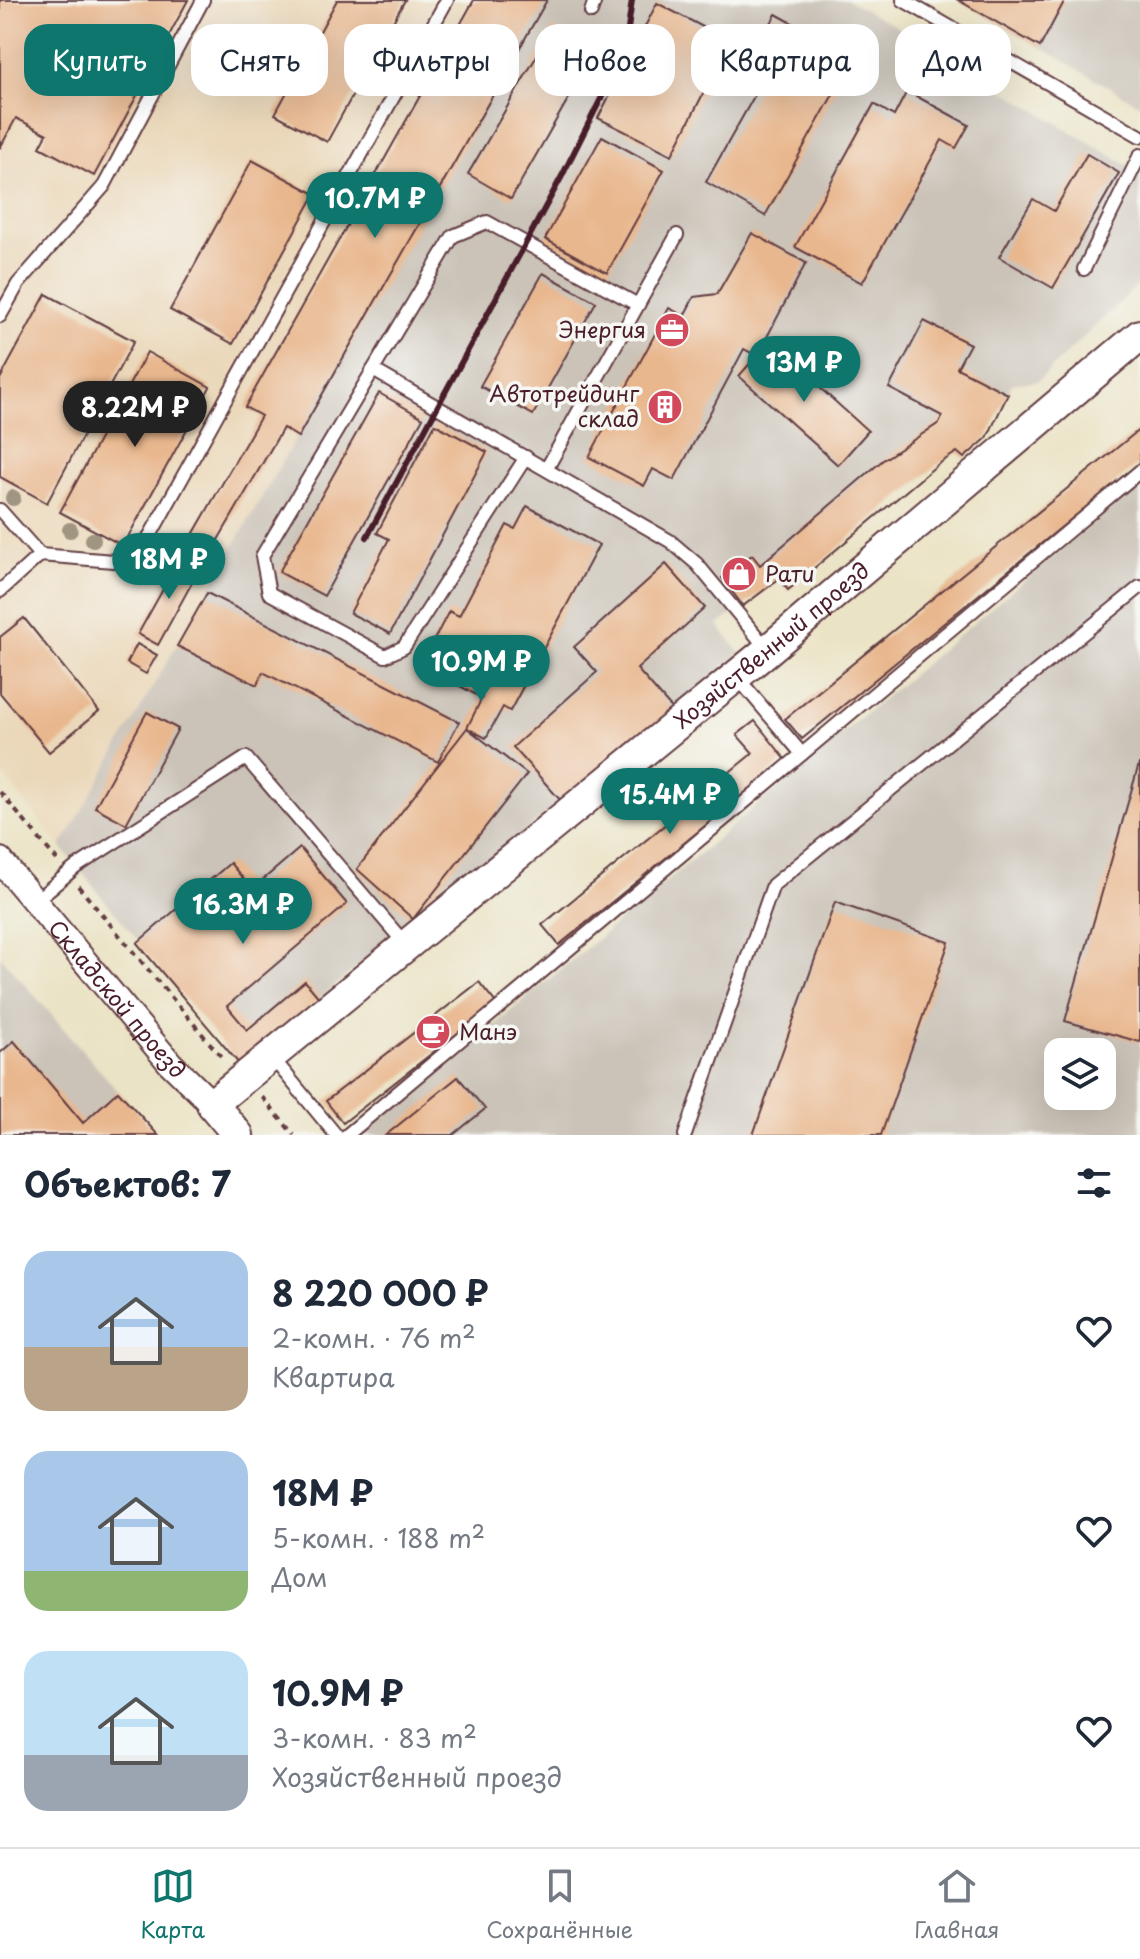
<!DOCTYPE html>
<html lang="ru">
<head>
<meta charset="utf-8">
<style>
	body { margin:0; font-family:"Playpen Sans",sans-serif; background:#f2f2f3; color:#1f2937; height:100vh; display:flex; flex-direction:column; font-size:30px; white-space:nowrap }
	* { box-sizing:border-box; margin:0 }
	p { font-size:26px; color:#747a83 }
	.icon { flex:none; width:44px; height:44px; fill:none; stroke:currentColor; stroke-width:2; stroke-linecap:round; stroke-linejoin:round }
	.map { position:relative; height:1135px; overflow:hidden }
	.panel { display:flex; flex-direction:column; background:#fff; flex:1 }
	.panel>* { flex:none }
	.hud { position:absolute; left:24px; top:24px; width:1092px; height:72px; display:flex; gap:16px }
	.buttons { position:absolute; left:1044px; top:1038px; display:grid; gap:16px }
	.buttons a { display:grid; place-items:center; width:72px; height:72px; border-radius:16px; background:#fff; box-shadow:0 8px 32px #0002; font-size:40px }
	.price { position:absolute; translate:-50% -68px; padding:0 18px; border-radius:28px; background:#0f766e; color:#fff; font-size:26px; line-height:52px; filter:drop-shadow(0 2px 4px #0008) }
	.price::after { content:''; position:absolute; left:50%; top:48px; width:24px; height:18px; margin-left:-12px; background:inherit; clip-path:polygon(0 0,100% 0,50% 100%) }
	.price.on { background:#222; color:#fff }
	ul { padding:0; list-style:none }
	li { display:flex; align-items:center; gap:24px; height:200px; padding:0 24px }
	li span { display:grid; place-items:center; flex:none; width:224px; height:160px; border-radius:24px; color:#555 }
	li>.icon { margin-inline-start:auto }
	span .icon { width:96px; height:96px; fill:#fffc; stroke-width:1 }
	li b { font-size:34px }
	h2 { display:flex; justify-content:space-between; align-items:center; height:96px; padding:0 24px; font-size:34px }
	.chip { padding:0 28px; border-radius:24px; background:#fff; box-shadow:0 8px 32px #0002; font-size:28px; line-height:72px }
	.chip.on { background:#0f766e; color:#fff }
	.menu { display:flex; justify-content:space-around; align-items:center; height:112px; border-top:2px solid #e0e1e3; background:#fff; font-size:22px; color:#747a83 }
	.menu a { display:grid; justify-items:center; gap:4px }
	.menu .on { color:#0f766e }
	.map>svg:first-child { display:block }
	.built { fill:#ebd8ba }
	.industrial { fill:#cbc3b8; fill-rule:evenodd }
	.building { fill:#e9b78e }
	.lines { fill:none; stroke-linecap:round; stroke-linejoin:round }
	.service-casing { stroke:#623c42; stroke-width:16 }
	.minor-casing { stroke:#623c42; stroke-width:28 }
	.tertiary-casing { stroke:#623c42; stroke-width:34 }
	.path { stroke:#623c42; stroke-width:4; stroke-dasharray:6 6; stroke-linecap:butt }
	.service { stroke:#fff; stroke-width:12 }
	.minor { stroke:#fff; stroke-width:24 }
	.tertiary { stroke:#fff; stroke-width:30 }
	.rail { stroke:#4a1f2b; stroke-width:6 }
	.tree { fill:#a09580 }
	.labels { text-anchor:middle; stroke-width:7; stroke-linejoin:round; paint-order:stroke }
	.poi-label { font-size:22px; fill:#4a1f2b; stroke:#f6f6f2; text-anchor:end }
	.street-label { font-size:22px; fill:#4a1f2b; stroke:#f6f6f2 }
</style>
</head>
<body>
<div class="map">
<svg width="1140" height="1135" viewBox="0 0 1140 1135">
	<rect width="100%" height="100%" fill="#f6f6f2"/>
	<filter id="ink" filterUnits="userSpaceOnUse"><feTurbulence type="fractalNoise" baseFrequency=".0125" numOctaves="2"/><feDisplacementMap in="SourceGraphic" scale="16" xChannelSelector="R" yChannelSelector="G"/><feConvolveMatrix kernelMatrix="1 2 1 2 8 2 1 2 1" color-interpolation-filters="sRGB"/></filter>
	<filter id="wash" filterUnits="userSpaceOnUse"><feTurbulence type="fractalNoise" baseFrequency=".006" numOctaves="4" result="noise"/><feDisplacementMap in="SourceGraphic" scale="32" xChannelSelector="R" yChannelSelector="G"/><feGaussianBlur stdDeviation="1.8" result="paint"/><feColorMatrix in="noise" values="0 0 0 0 0 0 0 0 0 0 0 0 0 0 0 0 0 1.4 0 .05"/><feComposite in="paint" operator="in"/></filter>
	<g filter="url(#wash)">
		<rect width="100%" height="100%" fill="#ebe3c5"/>
		<!-- built -->
		<path class="built" d="M0 0H547L61 847 0 771Z"/>
		<!-- industrial -->
		<g class="industrial">
			<path d="M547 0H847L910 34 1140 173V283L1038 381 1012 384 987 438 964 458 957 452 937 465 788 590 778 580 718 625 740 653 562 802 413 919 241 1066 61 847Z"/>
			<path d="M958 0H1140V105L1040 47Z"/>
			<path d="M1140 483V1135H361L618 922ZM1058 1052H1102V1096H1058Z"/>
			<path d="M0 956 118 1091 158 1135H0Z"/>
		</g>
		<g id="blocks">
			<!-- building -->
			<g class="building">
				<path d="M0 0H188L94 176 40 147 47 134 16 118 0 148Z"/>
				<path d="M337 0H405L327 142 275 114Z"/>
				<path d="M474 0H547L298 437 283 428 207 559 186 547 261 416 245 407Z"/>
				<path d="M958 0H1065L1040 47Z"/>
				<path d="M657 3 730 41 672 155 598 118Z"/>
				<path d="M776 14 854 57 765 216 706 182 775 59 757 49Z"/>
				<path d="M553 28 595 52 511 199 468 174Z"/>
				<path d="M907 91 969 125 956 148 942 140 862 283 795 247 874 104 894 116Z"/>
				<path d="M602 136 664 170 607 273 545 239Z"/>
				<path d="M1087 154 1119 173 1053 288 999 257 1033 199 1054 211Z"/>
				<path d="M252 160 315 194 233 344 170 310Z"/>
				<path d="M752 233 806 263 757 356 744 349 674 480 653 469 644 486 589 457 669 308 684 316 694 297 717 294Z"/>
				<path d="M543 273 596 302 533 415 480 386Z"/>
				<path d="M46 294 134 341 47 503 0 477V379Z"/>
				<path d="M924 321 970 344 957 368 1008 394 987 438 964 458 957 452 937 465 788 590 779 579 743 606 722 578 752 555 760 565 883 460 939 423 942 416 889 388Z"/>
				<path d="M769 342 868 431 838 465 739 376Z"/>
				<path d="M147 352 210 387 123 546 60 512Z"/>
				<path d="M379 393 423 418 324 596 279 572Z"/>
				<path d="M435 424 487 452 390 634 350 613 389 539 377 533Z"/>
				<path d="M1140 429V463L802 739 785 719Z"/>
				<path d="M527 506 599 545 510 711 503 707 486 738 467 728 527 774 413 919 357 869 467 728 482 698 434 672 439 662 426 655 449 611 459 616 507 525 515 529Z"/>
				<path d="M181 557 200 568 158 645 138 634Z"/>
				<path d="M666 564 705 608 637 669 673 710 562 802 513 747 597 672 574 647Z"/>
				<path d="M207 593 459 722 438 762 263 672 257 685 177 646Z"/>
				<path d="M24 618 99 711 49 752 0 693V637Z"/>
				<path d="M137 644 157 655 146 674 127 663Z"/>
				<path d="M147 712 178 729 126 824 95 807Z"/>
				<path d="M755 721 786 760 559 945 542 925 753 753 737 735Z"/>
				<path d="M1139 764H1140V1042L1065 1021Z"/>
				<path d="M300 848 347 904 227 1006 247 1030 305 981 320 999 241 1066 137 943 230 863 252 889Z"/>
				<path d="M835 902 949 942 935 982 881 1135H753Z"/>
				<path d="M479 982 496 1003 343 1123 326 1101Z"/>
				<path d="M14 1041 83 1123 118 1091 158 1135H0V1053Z"/>
				<path d="M458 1077 485 1109 453 1135H386Z"/>
			</g>
		</g>
	</g>
	<g filter="url(#ink)">
		<use href="#blocks" fill-opacity="0" stroke="#623c42" stroke-width="2"/>
		<g class="lines">
			<defs>
				<g id="service">
					<path d="M903 0 1140 136"/>
					<path d="M591 12 595 0"/>
					<path d="M1084 269 1140 155"/>
					<path d="M0 316 18 284 104 186 203 0"/>
					<path d="M373 370 670 541 697 564 768 650"/>
					<path d="M526 457 404 647 385 656 269 593 262 556 453 236 487 222 638 305"/>
					<path d="M547 468 677 235"/>
					<path d="M0 510 40 555 0 591"/>
					<path d="M40 555 126 562 141 552 447 0"/>
					<path d="M737 677 802 754"/>
					<path d="M35 901 76 867 246 758 406 945"/>
					<path d="M271 1056 336 1135"/>
					<path d="M347 1135 1140 471"/>
					<path d="M685 1135 773 885 1140 587"/>
				</g>
				<g id="minor">
					<path id="s1" d="M0 860 170 1063 212 1104"/>
				</g>
				<g id="tertiary">
					<path id="s2" d="M238 1135 212 1104 768 650 1140 335"/>
				</g>
			</defs>
			<!-- service casing -->
			<use href="#service" class="service-casing"/>
			<!-- minor casing -->
			<use href="#minor" class="minor-casing"/>
			<!-- tertiary casing -->
			<use href="#tertiary" class="tertiary-casing"/>
			<!-- path -->
			<g class="path">
				<path d="M0 792 57 860"/>
				<path d="M78 886 224 1060"/>
				<path d="M262 1097 294 1135"/>
			</g>
			<!-- service -->
			<use href="#service" class="service"/>
			<!-- minor -->
			<use href="#minor" class="minor"/>
			<!-- tertiary -->
			<use href="#tertiary" class="tertiary"/>
			<!-- rail -->
			<path class="rail" d="M367 537 562 176 625 51 632 0"/>
		</g>
		<!-- trees -->
		<g class="tree">
			<circle cx="13" cy="498" r="8"/>
			<circle cx="70" cy="530" r="8"/>
			<circle cx="93" cy="540" r="8"/>
		</g>
	</g>
	<!-- icons -->
	<defs>
		<symbol id="office-disc" viewBox="-11 -11 22 22"><circle r="9.5" fill="#d1495b" stroke="#f6f6f2"/><path d="M-6-3h4V-5.5h4V-3h4V5H-6ZM-1-4.5V-3h2v-1.5ZM-6 0V1H6V0Z" fill="#fff"/></symbol>
		<symbol id="building-disc" viewBox="-11 -11 22 22"><circle r="9.5" fill="#d1495b" stroke="#f6f6f2"/><path d="M-4-6H4V6H1V3H-1V6H-4ZM-2.5-4.3h1.7v1.8h-1.7ZM.8-4.3h1.7v1.8H.8ZM-2.5-1h1.7V.8h-1.7ZM.8-1h1.7V.8H.8Z" fill="#fff"/></symbol>
		<symbol id="shop-disc" viewBox="-11 -11 22 22"><circle r="9.5" fill="#d1495b" stroke="#f6f6f2"/><path d="M-5-2.5h2.3a2.7 3.5 0 0 1 5.4 0H5L5.5 6h-11ZM-1.5-2.5h3a1.5 2.3 0 0 0-3 0Z" fill="#fff"/></symbol>
		<symbol id="cafe-disc" viewBox="-11 -11 22 22"><circle r="9.5" fill="#d1495b" stroke="#f6f6f2"/><path d="M-5.5-4.5H6V0H3Q3 3.5 0 3.5H-2.5Q-5.5 3.5-5.5 0ZM3-3.2v2h1.7v-2ZM-6 4.5H4V6H-6Z" fill="#fff"/></symbol>
	</defs>
	<g fill-rule="evenodd">
		<use href="#office-disc" x="652" y="310" width="40" height="40"/>
		<use href="#building-disc" x="645" y="387" width="40" height="40"/>
		<use href="#shop-disc" x="719" y="554" width="40" height="40"/>
		<use href="#cafe-disc" x="413" y="1012" width="40" height="40"/>
	</g>
	<g class="labels">
		<!-- poi labels -->
		<g class="poi-label">
			<text x="646" y="338">Энергия</text>
			<text x="639" y="402">Автотрейдинг<tspan x="639" dy="25">склад</tspan></text>
			<text x="765" y="582" text-anchor="start">Рати</text>
			<text x="459" y="1040" text-anchor="start">Манэ</text>
		</g>
		<!-- street labels -->
		<g class="street-label">
			<text dy="8" stroke="none"><textPath href="#s2" startOffset="764">Хозяйственный проезд</textPath></text>
			<text dy="8" stroke="none"><textPath href="#s1" startOffset="182">Складской проезд</textPath></text>
		</g>
	</g>
</svg>
<div class="buttons">
<a><svg class="icon" aria-label="layers" viewBox="0 0 24 24"><path d="M12 4l9 5-9 5-9-5zM3 14l9 5 9-5"/></svg></a>
</div>
<b class="price" style="left:375px;top:240px">10.7M ₽</b>
<b class="price" style="left:804px;top:404px">13M ₽</b>
<b class="price on" style="left:135px;top:449px">8.22M ₽</b>
<b class="price" style="left:169px;top:601px">18M ₽</b>
<b class="price" style="left:481px;top:703px">10.9M ₽</b>
<b class="price" style="left:670px;top:836px">15.4M ₽</b>
<b class="price" style="left:243px;top:946px">16.3M ₽</b>
<div class="hud">
<a class="chip on">Купить</a>
<a class="chip">Снять</a>
<a class="chip">Фильтры</a>
<a class="chip">Новое</a>
<a class="chip">Квартира</a>
<a class="chip">Дом</a>
</div>
</div>
<section class="panel">
<h2>Объектов: 7<svg class="icon" aria-label="filters" viewBox="0 0 24 24"><path d="M4 7h16M4 17h16"/><circle cx="9" cy="7" r="2"/><circle cx="15" cy="17" r="2"/></svg></h2>
<ul>
<li><span style="background:linear-gradient(#a9c7e8 60%,#b9a48a 0)"><svg class="icon" aria-label="home" viewBox="0 0 24 24"><path d="M3 11l9-7 9 7M6 9v11h12V9"/></svg></span><div><b>8 220 000 ₽</b><p>2-комн. · 76 m²</p><p>Квартира</p></div><svg class="icon" aria-label="heart" viewBox="0 0 24 24"><path d="M12 20l-8-8c-3-5 5-10 8-4 3-6 11-1 8 4z"/></svg></li>
<li><span style="background:linear-gradient(#a9c7e8 75%,#8fb573 0)"><svg class="icon" aria-label="home" viewBox="0 0 24 24"><path d="M3 11l9-7 9 7M6 9v11h12V9"/></svg></span><div><b>18M ₽</b><p>5-комн. · 188 m²</p><p>Дом</p></div><svg class="icon" aria-label="heart" viewBox="0 0 24 24"><path d="M12 20l-8-8c-3-5 5-10 8-4 3-6 11-1 8 4z"/></svg></li>
<li><span style="background:linear-gradient(#bfe0f5 65%,#9aa5b1 0)"><svg class="icon" aria-label="home" viewBox="0 0 24 24"><path d="M3 11l9-7 9 7M6 9v11h12V9"/></svg></span><div><b>10.9M ₽</b><p>3-комн. · 83 m²</p><p>Хозяйственный проезд</p></div><svg class="icon" aria-label="heart" viewBox="0 0 24 24"><path d="M12 20l-8-8c-3-5 5-10 8-4 3-6 11-1 8 4z"/></svg></li>
</ul>
</section>
<nav class="menu">
<a class="on"><svg class="icon" aria-label="map" viewBox="0 0 24 24"><path d="M3 6l6-2 6 2 6-2v14l-6 2-6-2-6 2zM9 4v14M15 6v14"/></svg>Карта</a>
<a><svg class="icon" aria-label="saved" viewBox="0 0 24 24"><path d="M7 4h10v16l-5-4-5 4z"/></svg>Сохранённые</a>
<a><svg class="icon" aria-label="home" viewBox="0 0 24 24"><path d="M3 11l9-7 9 7M6 9v11h12V9"/></svg>Главная</a>
</nav>
</body>
</html>
